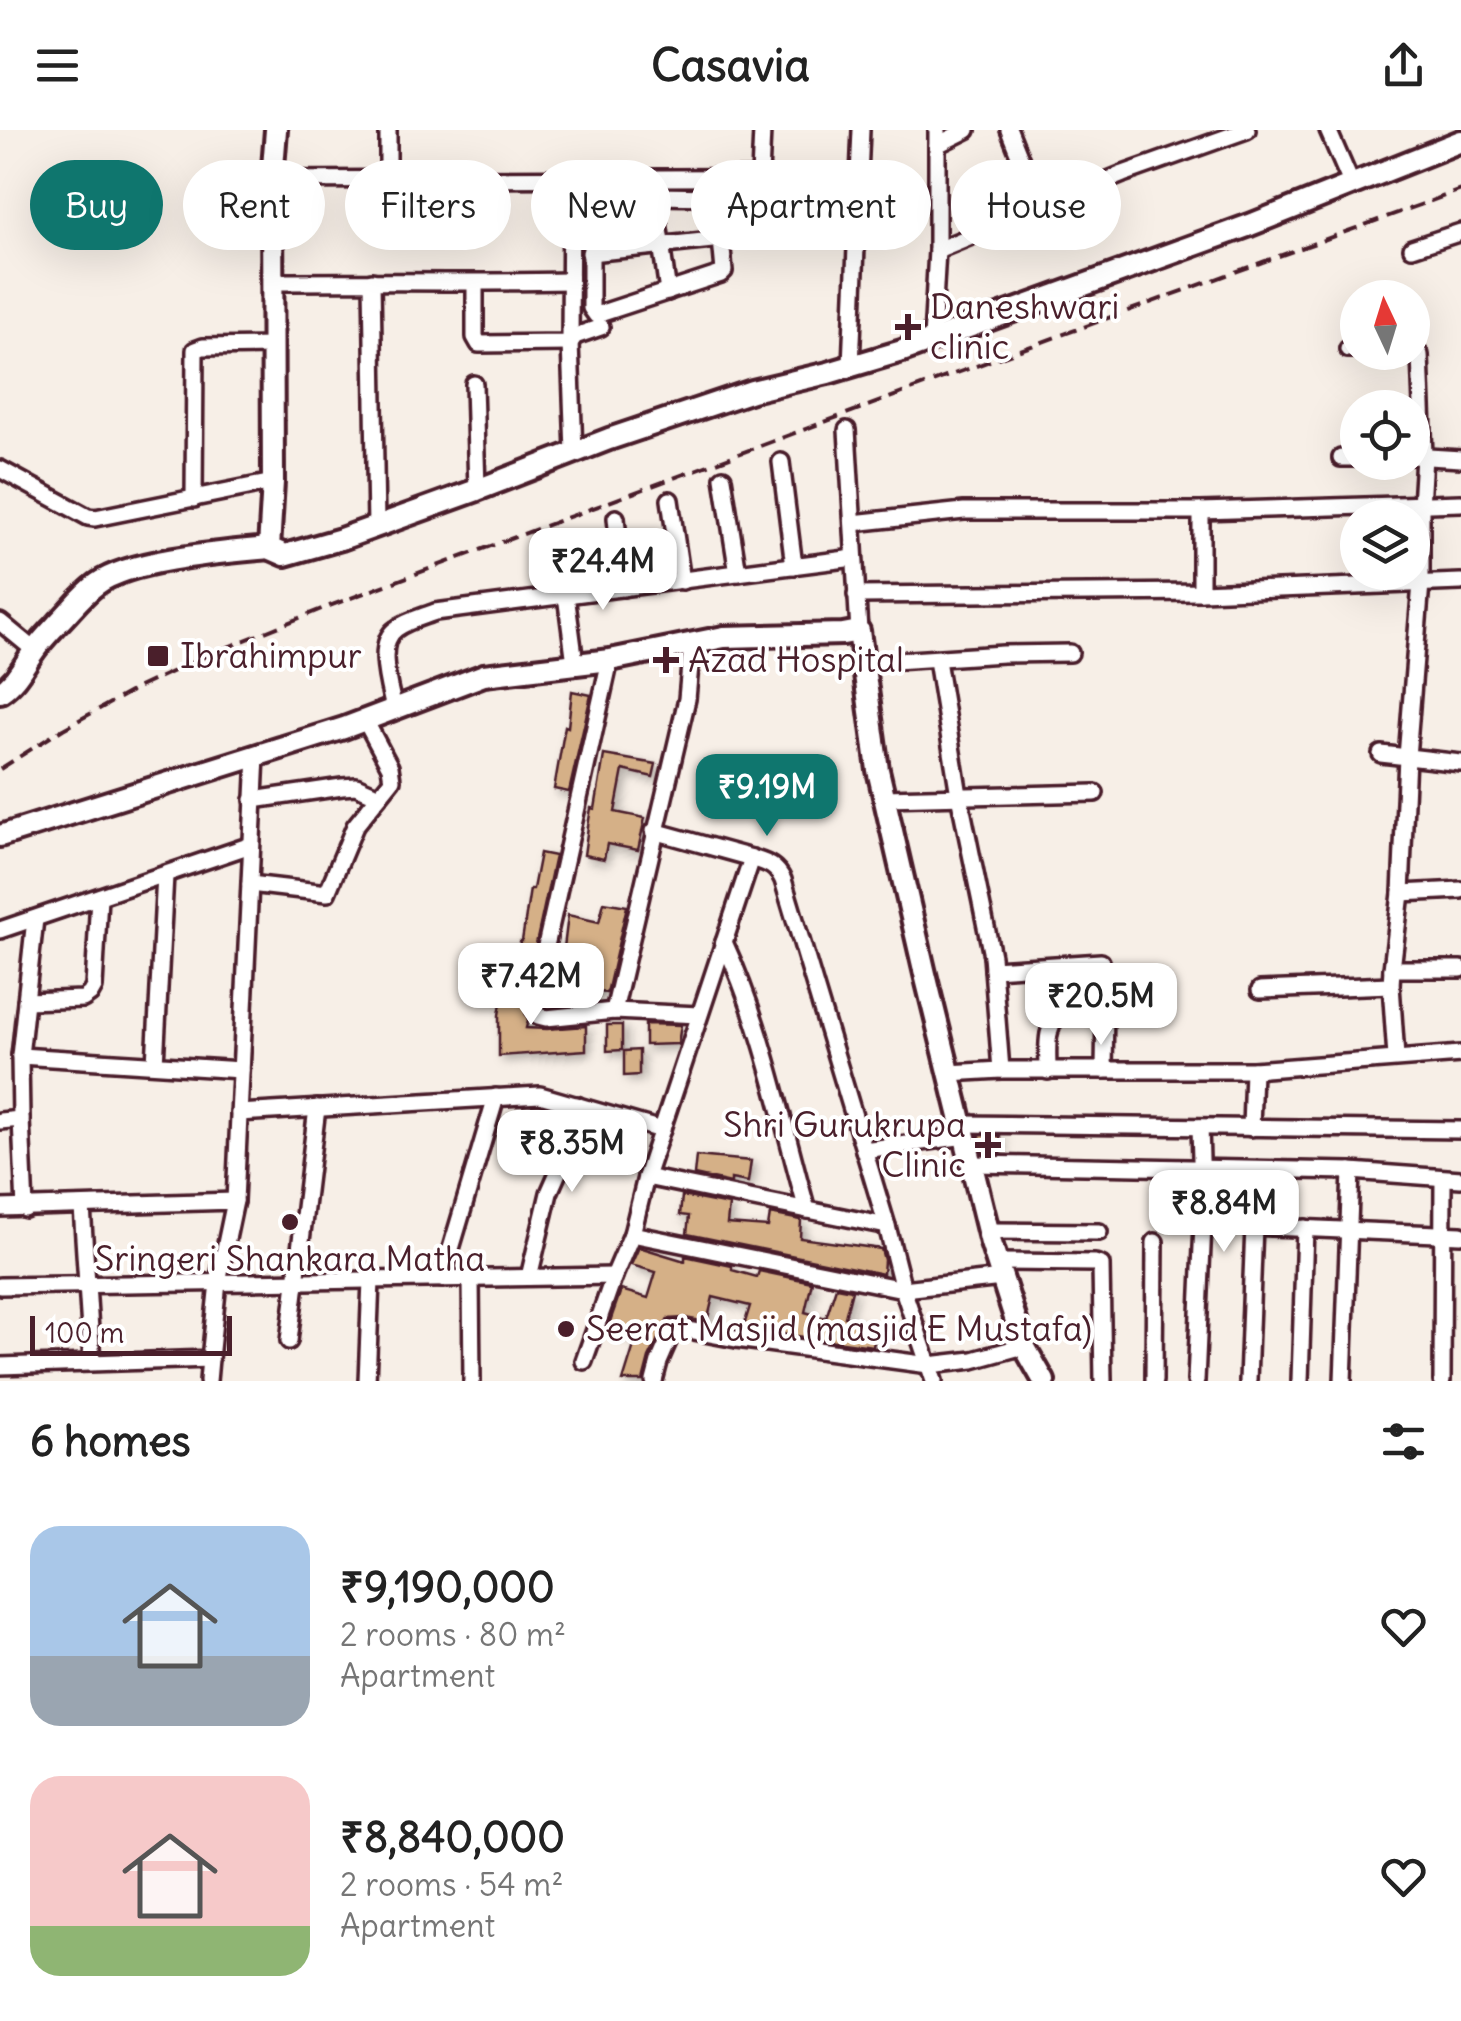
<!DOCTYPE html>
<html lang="en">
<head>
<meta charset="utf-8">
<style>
	body { margin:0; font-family:Delius,sans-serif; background:#f2f2f2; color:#222; height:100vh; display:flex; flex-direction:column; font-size:38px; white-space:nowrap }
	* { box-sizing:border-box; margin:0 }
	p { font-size:32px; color:#767676 }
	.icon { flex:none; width:55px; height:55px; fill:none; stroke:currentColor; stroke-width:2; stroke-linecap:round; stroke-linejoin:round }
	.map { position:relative; height:1251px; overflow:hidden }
	.side { display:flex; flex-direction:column; background:#fff; flex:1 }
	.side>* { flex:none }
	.hud { position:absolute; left:30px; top:30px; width:1402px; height:90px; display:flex; gap:20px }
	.needle { width:65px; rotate:356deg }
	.controls { position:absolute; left:1340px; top:150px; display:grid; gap:20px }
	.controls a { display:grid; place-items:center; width:90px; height:90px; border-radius:50%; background:#fff; box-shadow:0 10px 40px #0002; font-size:50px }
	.scale { position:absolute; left:30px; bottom:25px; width:202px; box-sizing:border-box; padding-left:10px; border:5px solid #4a1f2b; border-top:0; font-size:28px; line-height:35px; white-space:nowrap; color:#4a1f2b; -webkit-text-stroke:8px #fff; paint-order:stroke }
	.price { position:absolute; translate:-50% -85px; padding:0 22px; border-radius:20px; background:#fff; color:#222; font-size:32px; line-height:65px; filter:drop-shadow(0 2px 5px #0008) }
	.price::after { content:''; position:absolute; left:50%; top:60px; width:30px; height:22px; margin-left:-15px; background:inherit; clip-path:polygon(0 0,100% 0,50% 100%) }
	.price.active { background:#0f766e; color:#fff }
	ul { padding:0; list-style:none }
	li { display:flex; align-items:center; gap:30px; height:250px; padding:0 30px }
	li span { display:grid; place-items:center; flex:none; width:280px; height:200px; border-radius:30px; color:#555 }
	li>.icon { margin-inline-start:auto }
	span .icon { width:120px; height:120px; fill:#fffc; stroke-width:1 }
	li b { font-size:42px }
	h2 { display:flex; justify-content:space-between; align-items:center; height:120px; padding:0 30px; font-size:42px }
	.tag { padding:0 35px; border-radius:45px; background:#fff; box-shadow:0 10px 40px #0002; font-size:35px; line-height:90px }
	.tag.active { background:#0f766e; color:#fff }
	header { display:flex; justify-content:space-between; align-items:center; height:130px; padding:0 30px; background:#fff; font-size:45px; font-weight:800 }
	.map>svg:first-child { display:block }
	.building { fill:#d5b087; stroke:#4a1f2b; stroke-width:2.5; filter:url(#shadow) }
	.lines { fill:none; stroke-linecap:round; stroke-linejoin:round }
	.minor-casing { stroke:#4a1f2b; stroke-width:22 }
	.tertiary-casing { stroke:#4a1f2b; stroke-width:28 }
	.minor { stroke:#fff; stroke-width:15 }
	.tertiary { stroke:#fff; stroke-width:20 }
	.rail { stroke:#4a1f2b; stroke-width:4; stroke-dasharray:15 8; stroke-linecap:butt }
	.poi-dot { fill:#4a1f2b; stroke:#fff; stroke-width:4 }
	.labels { text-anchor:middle; stroke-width:8; stroke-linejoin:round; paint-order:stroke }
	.poi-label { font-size:35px; fill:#4a1f2b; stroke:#fff; text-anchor:start }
</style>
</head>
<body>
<header><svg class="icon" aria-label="menu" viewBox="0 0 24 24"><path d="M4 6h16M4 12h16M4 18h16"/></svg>Casavia<svg class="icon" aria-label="share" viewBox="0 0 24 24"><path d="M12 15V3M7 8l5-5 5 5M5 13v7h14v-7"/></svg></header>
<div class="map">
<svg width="1461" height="1251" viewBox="0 0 1461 1251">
	<defs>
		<filter id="shadow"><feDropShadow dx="4.5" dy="4.5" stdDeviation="5" flood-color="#0004"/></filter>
	</defs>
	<rect width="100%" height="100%" fill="#f7efe7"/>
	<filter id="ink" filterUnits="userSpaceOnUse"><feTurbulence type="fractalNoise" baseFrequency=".01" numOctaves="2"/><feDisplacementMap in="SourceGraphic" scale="20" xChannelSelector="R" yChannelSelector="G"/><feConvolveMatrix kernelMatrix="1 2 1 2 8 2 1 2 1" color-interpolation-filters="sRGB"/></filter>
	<g filter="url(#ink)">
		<!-- building -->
		<g class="building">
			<path d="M572 561 591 565 569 662 554 659 565 596 568 597Z"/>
			<path d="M604 625 656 634 653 647 623 640 615 682 645 688 638 720 607 714 604 729 584 725 588 696 591 678 595 679Z"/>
			<path d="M540 723 555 726 533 828 518 824 520 811H522L530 759H533Z"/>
			<path d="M604 772 627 776 607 863 584 860 588 839 562 834 568 785 599 792Z"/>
			<path d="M505 848 529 852 524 879 528 890 526 898 547 899 586 896V920L499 926V885Z"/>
			<path d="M645 894 681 895 678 914 645 915Z"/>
			<path d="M607 895H622V920L607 921Z"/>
			<path d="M639 920V945L624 946V921Z"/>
			<path d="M979 1005 1000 1006 1001 1023H983Z"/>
			<path d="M696 1026 751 1031 748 1052 731 1049V1053L694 1045Z"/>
			<path d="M682 1066 729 1075 727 1094 768 1097 770 1084 801 1090 800 1108 881 1119 884 1130 883 1144 687 1104 689 1086 680 1085Z"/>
			<path d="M639 1117 685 1131V1126L732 1136V1140L757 1147 759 1141 812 1152 805 1182 826 1188 836 1157 852 1160 845 1187 878 1196 873 1216 743 1199 750 1176 713 1167 707 1192 685 1188 668 1189 649 1228 643 1251H623L636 1209 607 1200 621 1160 648 1168 656 1142 631 1135Z"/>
		</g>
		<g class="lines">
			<defs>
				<g id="minor">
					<path d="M1009 0 1040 78"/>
					<path d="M1328 0 1351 53"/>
					<path d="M937 15 967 0"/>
					<path d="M571 49 570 213 574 322"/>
					<path d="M272 50 861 47"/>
					<path d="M388 50V0"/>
					<path d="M653 57 668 162"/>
					<path d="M654 66 717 67 724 141 721 144 596 185 591 178V73L598 67Z"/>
					<path d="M742 70 757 47 760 46 762 0"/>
					<path d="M1412 118 1461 102"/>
					<path d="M937 120 1123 44 1247 0"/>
					<path d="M590 123 722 109"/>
					<path d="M372 151 376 396"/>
					<path d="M272 152C372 151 471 153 570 151"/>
					<path d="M475 153V207L479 214 570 213 575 206 601 197"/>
					<path d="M932 209 937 120V0"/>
					<path d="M1348 219H1358"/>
					<path d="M851 235 861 0"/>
					<path d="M474 254 477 360"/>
					<path d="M847 300 859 501"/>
					<path d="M1412 326 1461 329"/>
					<path d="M1341 328H1358"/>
					<path d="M781 332 794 436"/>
					<path d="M0 339 88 387 95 388 273 352"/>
					<path d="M723 348 738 443"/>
					<path d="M194 369 195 220 203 217 273 216"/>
					<path d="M670 370 682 451"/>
					<path d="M616 388 623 458"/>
					<path d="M853 393 964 381H1201L1461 373"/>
					<path d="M560 420 575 533"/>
					<path d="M1201 462V381"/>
					<path d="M856 465 1201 462 1461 452"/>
					<path d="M0 492 34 520"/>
					<path d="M610 530 546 816 535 881 538 886 546 888 614 881 699 885"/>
					<path d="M937 530 959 665 992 826 1001 940"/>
					<path d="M863 533 1003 524 1070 523"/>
					<path d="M394 579C390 559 375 513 396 499 406 491 422 487 435 482L854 428"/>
					<path d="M1381 624 1461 633"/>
					<path d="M884 668 1095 663"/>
					<path d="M253 670 342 657 356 656 379 666"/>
					<path d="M654 701 752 728"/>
					<path d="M250 754 327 763 355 696 392 650 390 637 365 590"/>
					<path d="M1401 763 1461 760"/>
					<path d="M35 789 20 926 241 940"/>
					<path d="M0 800 251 715"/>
					<path d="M724 812C763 896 782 991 807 1080"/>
					<path d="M993 839 1101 832"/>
					<path d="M1392 839 1401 763 1407 627 1421 453V376L1424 326 1420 225 1412 222"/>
					<path d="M1260 860 1391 855"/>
					<path d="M26 871 83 869 90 864 94 857 99 767"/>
					<path d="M614 881 687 569 692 513"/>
					<path d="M20 926 21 989 25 1079"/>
					<path d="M1396 927 1391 855 1392 839H1461"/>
					<path d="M155 934 165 745"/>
					<path d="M1104 940 1105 876"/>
					<path d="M1048 941C1048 920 1044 895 1062 882L1135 871"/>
					<path d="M949 943 1001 940H1253"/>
					<path d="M239 983 540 965 662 1000"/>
					<path d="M0 991 21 989"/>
					<path d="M962 994 1461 1000"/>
					<path d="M1251 998 1253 940 1461 924"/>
					<path d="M864 1020 965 1006"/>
					<path d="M973 1034 1351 1041 1461 1049"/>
					<path d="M646 1047 887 1096"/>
					<path d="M235 1071 256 625"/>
					<path d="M82 1077 92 1231"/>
					<path d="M0 1078 235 1071 218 1152 210 1229 0 1236"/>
					<path d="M1203 1094 1461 1105"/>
					<path d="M989 1101 1099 1102"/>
					<path d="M632 1104 903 1159 1002 1148"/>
					<path d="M997 1132 1095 1133 1101 1135 1103 1251"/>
					<path d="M529 1147 549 1063 568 1020 577 975"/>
					<path d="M471 1148 472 1251"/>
					<path d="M442 1149 496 967"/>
					<path d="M0 1156 614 1146"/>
					<path d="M289 1211 317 978"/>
					<path d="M584 1231 614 1146 632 1104 646 1047 752 728C767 733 776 735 783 750L887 1096 903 1159 934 1251"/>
					<path d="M208 1251 210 1229"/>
					<path d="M367 1251 371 1150"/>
					<path d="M654 1251 659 1232 673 1200 683 1199 736 1209 929 1235 973 1230 1024 1216"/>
					<path d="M1154 1251 1155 1112"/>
					<path d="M1196 1251 1203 1094 1200 997"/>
					<path d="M1248 1251 1254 1096"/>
					<path d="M1300 1251 1305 1098"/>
					<path d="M1343 1251 1351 1041"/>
					<path d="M1442 1251 1443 1049"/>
				</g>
				<g id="tertiary">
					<path d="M276 0 272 50 273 352 269 418 285 425 341 409 477 360 609 309 752 261 828 243 902 221 1250 95 1461 11"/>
					<path d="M0 562C17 551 23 536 34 521 41 511 51 501 59 492 71 480 83 464 97 454 131 429 227 422 269 418"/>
					<path d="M0 706 344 598 484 545 610 530 724 507 843 504 859 501 878 640 925 844 991 1113 1024 1216 1044 1251"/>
				</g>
			</defs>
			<!-- minor casing -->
			<use href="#minor" class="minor-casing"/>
			<!-- tertiary casing -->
			<use href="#tertiary" class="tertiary-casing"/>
			<!-- minor -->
			<use href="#minor" class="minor"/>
			<!-- tertiary -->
			<use href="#tertiary" class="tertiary"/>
			<!-- rail -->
			<path class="rail" d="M0 639 63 599 139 557 206 526 324 478 932 252 1461 60"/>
		</g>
	</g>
	<!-- markers -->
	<g class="poi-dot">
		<path d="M903 182h10v10h10v10h-10v10h-10v-10h-10v-10h10z"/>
		<rect x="146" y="514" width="24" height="24" rx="5"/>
		<path d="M661 515h10v10h10v10h-10v10h-10v-10h-10v-10h10z"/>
		<path d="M983 1000h10v10h10v10h-10v10h-10v-10h-10v-10h10z"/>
		<circle cx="290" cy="1092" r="10"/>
		<circle cx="566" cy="1199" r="10"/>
	</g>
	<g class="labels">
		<!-- poi labels -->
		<g class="poi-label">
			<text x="930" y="189">Daneshwari<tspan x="930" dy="40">clinic</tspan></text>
			<text x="180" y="538">Ibrahimpur</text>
			<text x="688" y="542">Azad Hospital</text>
			<text x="966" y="1007" text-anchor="end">Shri Gurukrupa<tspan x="966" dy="40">Clinic</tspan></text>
			<text x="290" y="1141" text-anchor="middle">Sringeri Shankara Matha</text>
			<text x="586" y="1211">Seerat Masjid (masjid E Mustafa)</text>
		</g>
	</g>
</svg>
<div class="controls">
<a><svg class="needle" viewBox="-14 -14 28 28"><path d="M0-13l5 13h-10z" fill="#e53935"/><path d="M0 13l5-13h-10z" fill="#767676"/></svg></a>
<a><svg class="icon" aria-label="locate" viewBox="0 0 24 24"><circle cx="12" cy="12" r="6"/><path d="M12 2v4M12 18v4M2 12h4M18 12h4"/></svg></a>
<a><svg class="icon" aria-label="layers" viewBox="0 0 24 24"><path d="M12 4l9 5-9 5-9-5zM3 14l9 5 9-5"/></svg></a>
</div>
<div class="scale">100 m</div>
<b class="price" style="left:603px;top:483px">₹24.4M</b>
<b class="price active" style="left:767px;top:709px">₹9.19M</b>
<b class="price" style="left:531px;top:898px">₹7.42M</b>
<b class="price" style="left:1101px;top:918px">₹20.5M</b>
<b class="price" style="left:572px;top:1065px">₹8.35M</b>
<b class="price" style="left:1224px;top:1125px">₹8.84M</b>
<div class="hud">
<a class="tag active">Buy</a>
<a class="tag">Rent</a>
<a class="tag">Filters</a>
<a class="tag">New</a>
<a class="tag">Apartment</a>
<a class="tag">House</a>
</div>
</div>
<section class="side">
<h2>6 homes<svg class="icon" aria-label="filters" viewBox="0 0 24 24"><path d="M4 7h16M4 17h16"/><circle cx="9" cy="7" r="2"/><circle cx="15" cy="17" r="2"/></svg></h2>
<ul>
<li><span style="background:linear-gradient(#a9c7e8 65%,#9aa5b1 0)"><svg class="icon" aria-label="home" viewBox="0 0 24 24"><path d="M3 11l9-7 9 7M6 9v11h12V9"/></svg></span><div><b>₹9,190,000</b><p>2 rooms · 80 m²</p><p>Apartment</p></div><svg class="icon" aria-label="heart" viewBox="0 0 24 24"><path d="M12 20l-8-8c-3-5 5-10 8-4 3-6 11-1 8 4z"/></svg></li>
<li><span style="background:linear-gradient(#f6c9c9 75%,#8fb573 0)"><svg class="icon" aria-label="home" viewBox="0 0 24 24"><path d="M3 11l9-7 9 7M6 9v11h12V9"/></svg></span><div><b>₹8,840,000</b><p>2 rooms · 54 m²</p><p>Apartment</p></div><svg class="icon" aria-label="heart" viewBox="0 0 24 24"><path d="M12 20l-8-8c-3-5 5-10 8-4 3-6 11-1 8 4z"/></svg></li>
</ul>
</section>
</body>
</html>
